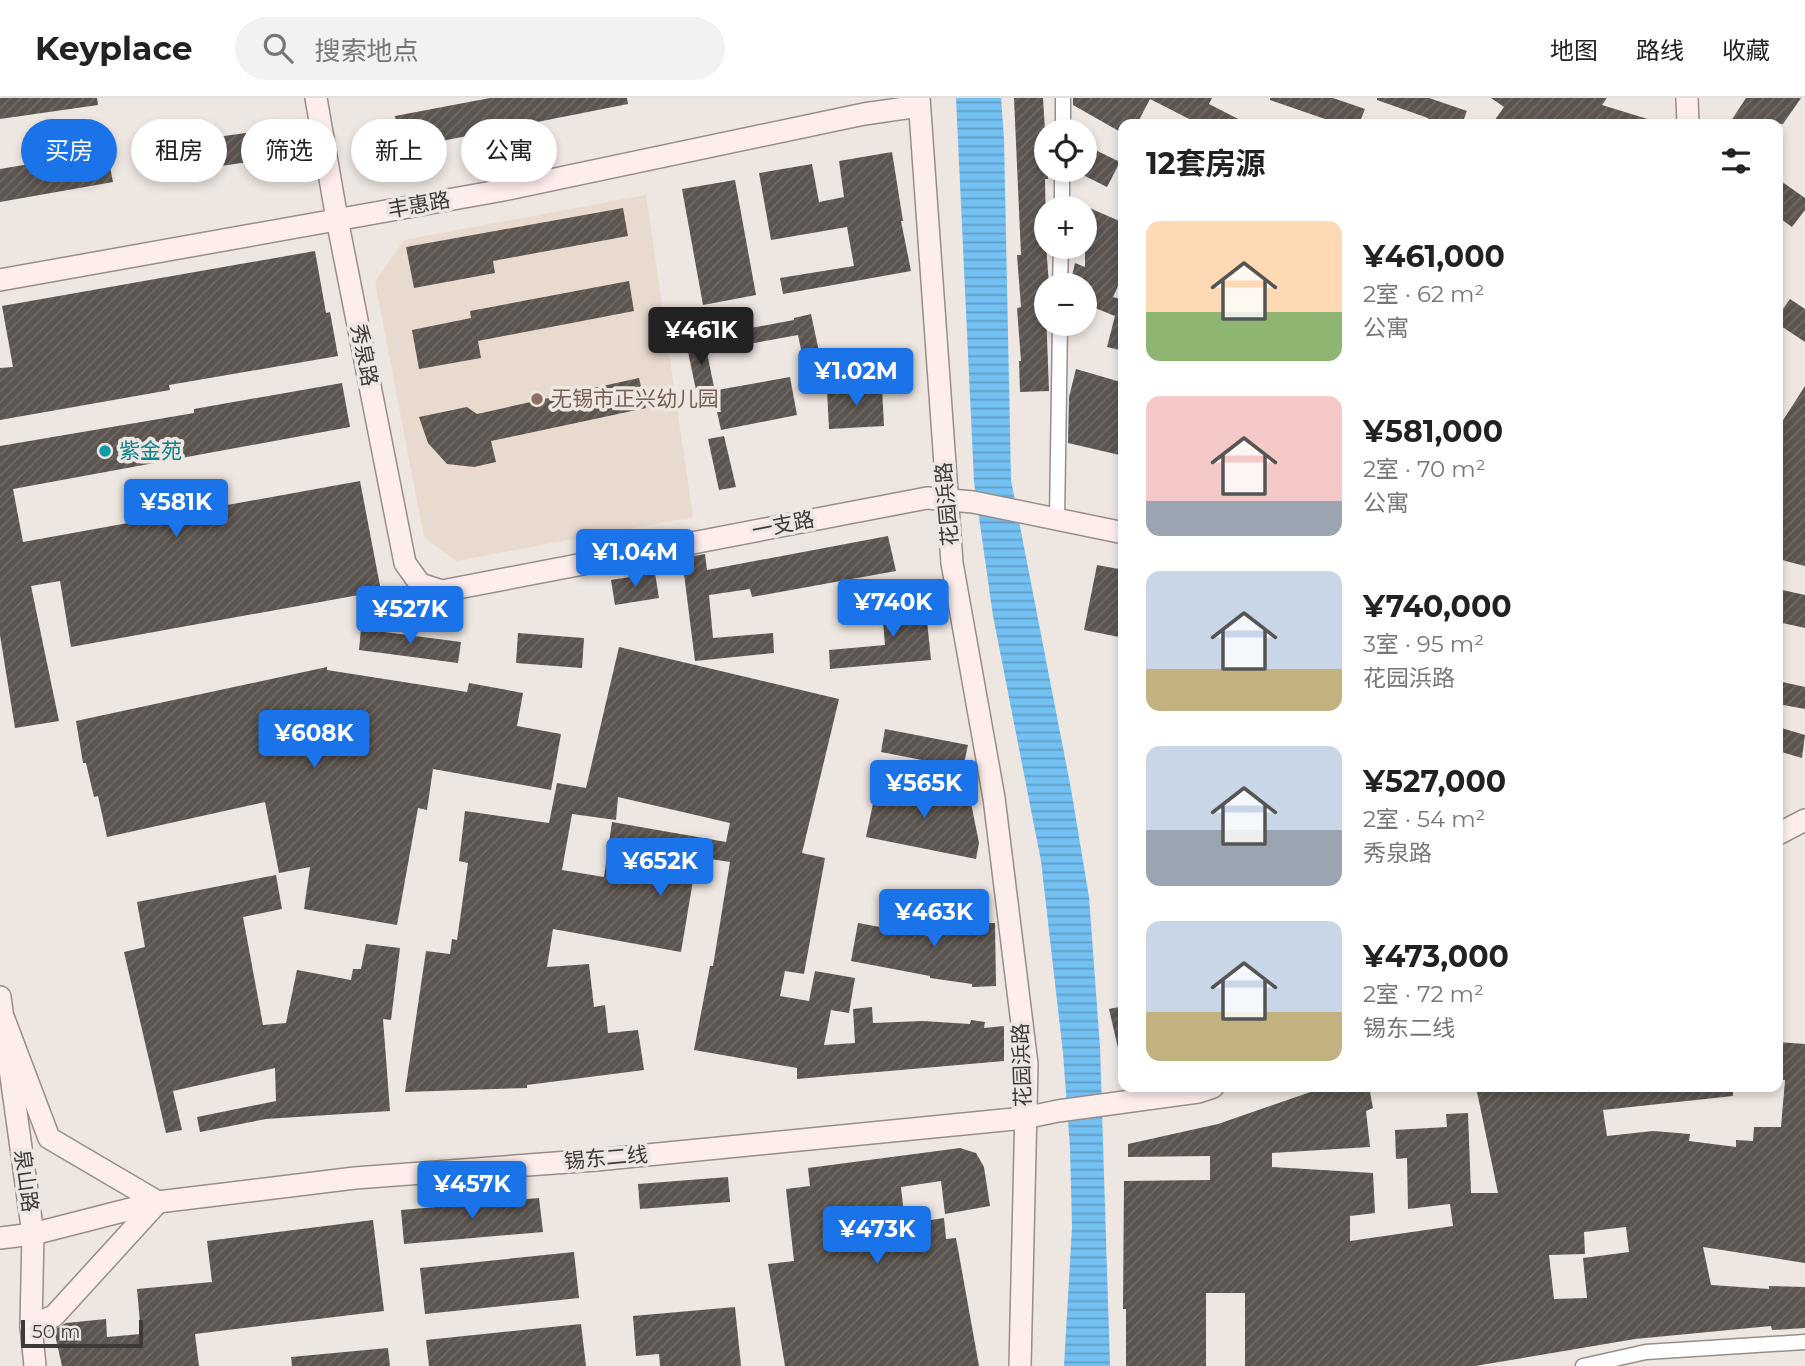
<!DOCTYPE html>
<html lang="zh">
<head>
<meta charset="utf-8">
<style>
	body { margin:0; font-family:Montserrat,"Noto Sans SC",sans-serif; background:#f2f2f2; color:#222; height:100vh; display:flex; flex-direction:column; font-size:26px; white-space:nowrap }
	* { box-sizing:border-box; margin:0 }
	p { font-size:23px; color:#767676 }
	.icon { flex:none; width:38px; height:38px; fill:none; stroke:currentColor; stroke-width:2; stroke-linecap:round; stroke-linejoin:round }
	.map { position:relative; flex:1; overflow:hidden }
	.details { position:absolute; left:1118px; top:21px; width:665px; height:973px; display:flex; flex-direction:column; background:#fff; border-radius:14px; box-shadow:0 4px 10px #0003 }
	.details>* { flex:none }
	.hud { position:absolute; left:21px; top:21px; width:665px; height:63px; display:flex; gap:14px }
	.controls { position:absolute; left:1034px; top:21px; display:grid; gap:14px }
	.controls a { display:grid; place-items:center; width:63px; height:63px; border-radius:50%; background:#fff; box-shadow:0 4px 10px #0003; font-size:35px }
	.scale { position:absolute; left:21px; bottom:18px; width:122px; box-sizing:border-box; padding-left:7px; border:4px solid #3e3a38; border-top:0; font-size:19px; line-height:24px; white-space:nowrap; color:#3e3a38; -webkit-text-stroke:5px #eee6e0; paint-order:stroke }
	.price { position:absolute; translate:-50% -60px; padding:0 16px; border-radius:7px; background:#1a73e8; color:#fff; font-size:23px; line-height:46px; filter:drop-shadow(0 2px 4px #0008) }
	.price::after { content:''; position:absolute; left:50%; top:42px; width:21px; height:16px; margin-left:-10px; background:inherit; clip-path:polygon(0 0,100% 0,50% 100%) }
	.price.on { background:#222; color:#fff }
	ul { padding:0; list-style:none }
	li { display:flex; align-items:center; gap:21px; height:175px; padding:0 28px }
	li span { display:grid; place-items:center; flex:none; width:196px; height:140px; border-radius:14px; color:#555 }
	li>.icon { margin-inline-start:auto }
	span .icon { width:84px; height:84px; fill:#fffc; stroke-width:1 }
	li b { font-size:30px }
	h2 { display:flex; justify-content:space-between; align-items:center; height:84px; padding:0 28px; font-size:30px }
	.tag { padding:0 24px; border-radius:32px; background:#fff; box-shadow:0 4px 10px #0003; font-size:24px; line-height:63px }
	.tag.on { background:#1a73e8; color:#fff }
	header { display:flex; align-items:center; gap:42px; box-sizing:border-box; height:98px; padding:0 35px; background:#fff; border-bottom:2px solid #e0e0e0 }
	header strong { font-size:33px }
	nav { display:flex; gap:38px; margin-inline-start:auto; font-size:24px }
	.search { width:490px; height:63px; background:#f2f2f2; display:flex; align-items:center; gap:18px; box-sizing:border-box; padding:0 24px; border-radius:38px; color:#767676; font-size:26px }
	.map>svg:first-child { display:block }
	.built { fill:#e9dacf }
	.water { fill:url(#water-rules) }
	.building { fill:url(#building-hatch); fill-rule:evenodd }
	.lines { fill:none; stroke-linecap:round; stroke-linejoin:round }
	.street-casing { stroke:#968e89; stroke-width:17 }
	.secondary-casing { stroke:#968e89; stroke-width:24 }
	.street { stroke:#fff; stroke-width:14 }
	.secondary { stroke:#fdeeec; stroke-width:21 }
	.education-dot { fill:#8d6e63; stroke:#eee6e0; stroke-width:2.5 }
	.culture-dot { fill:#0f9aa8; stroke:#eee6e0; stroke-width:2.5 }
	.labels { text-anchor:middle; stroke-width:7; stroke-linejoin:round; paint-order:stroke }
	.street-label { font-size:21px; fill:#3e3a38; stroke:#eee6e0 }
	.education-label { font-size:21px; fill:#785e54; stroke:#eee6e0; text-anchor:start }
	.culture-label { font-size:21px; fill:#0d838f; stroke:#eee6e0; text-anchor:start }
</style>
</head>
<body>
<header>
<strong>Keyplace</strong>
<div class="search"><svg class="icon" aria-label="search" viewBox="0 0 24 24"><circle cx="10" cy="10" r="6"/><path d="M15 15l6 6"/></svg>搜索地点</div>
<nav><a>地图</a><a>路线</a><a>收藏</a></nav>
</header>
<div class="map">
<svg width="1805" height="1268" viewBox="0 0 1805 1268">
	<defs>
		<pattern id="water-rules" width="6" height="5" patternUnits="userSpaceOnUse" patternTransform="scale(1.75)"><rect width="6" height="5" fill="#73c0f3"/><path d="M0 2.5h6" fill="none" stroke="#609dc6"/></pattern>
		<pattern id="building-hatch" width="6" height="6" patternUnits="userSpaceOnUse" patternTransform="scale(1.75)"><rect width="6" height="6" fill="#5b544f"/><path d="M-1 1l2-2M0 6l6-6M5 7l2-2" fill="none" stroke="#706a66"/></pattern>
	</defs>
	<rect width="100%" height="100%" fill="#eee6e0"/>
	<!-- built -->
	<path class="built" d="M646 97 693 419 456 463 424 439 375 184 404 142Z"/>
	<!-- water -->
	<path class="water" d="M956 0H1001L1004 41 1011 382 1071 691 1089 799 1100 949 1110 1268H1064L1072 1129 1070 1050 1063 955 1041 763 993 518 974 384Z"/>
	<!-- building -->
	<g class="building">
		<path d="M0 0H97L98 7 0 21Z"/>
		<path d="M490 0H627L628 6 401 51 395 18Z"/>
		<path d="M1014 0H1043L1048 81H1045L1046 133H1045L1049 187H1045L1049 293 1020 294 1019 263H1021L1017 210 1021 209 1017 157H1021Z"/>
		<path d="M1073 0H1212L1209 6 1248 26H1199L1150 1 1137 26H1124V36L1073 7Z"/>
		<path d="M1270 0H1333L1365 11 1359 26H1323L1325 21 1270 2Z"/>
		<path d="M1377 0H1429L1467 13 1462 26H1426L1428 20 1377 2Z"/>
		<path d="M1491 0H1607L1602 7 1654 23 1653 26H1492L1504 9Z"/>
		<path d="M1746 0H1801L1783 26H1729Z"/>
		<path d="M280 30 284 59 164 76 160 47Z"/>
		<path d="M1085 47 1120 64 1107 89 1085 78Z"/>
		<path d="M107 53 113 84 0 104V71Z"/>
		<path d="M892 54 903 123H901L911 173 783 196 780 180 854 168 847 129 771 142 759 75 812 66 819 104 844 99 839 63Z"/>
		<path d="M1778 81 1805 100V112L1792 129 1778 119Z"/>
		<path d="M735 82 756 197 703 207 682 91Z"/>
		<path d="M1085 108 1124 125V175L1113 199 1124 202V253L1107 249 1115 218 1085 206V187H1070L1075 165 1085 169Z"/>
		<path d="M623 110 628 138 493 163 495 175 414 190 406 149Z"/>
		<path d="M315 153 326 215 330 214 338 258 169 287 170 292 0 322V270L13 269 2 208Z"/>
		<path d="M629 183 634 213 478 243 481 260 419 271 412 232 471 220 470 213Z"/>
		<path d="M1790 201 1805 211V244L1778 226V218Z"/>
		<path d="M811 216 824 277 807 280 798 237 711 253 708 238 794 222V220Z"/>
		<path d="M705 245 714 289 696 292 687 249Z"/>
		<path d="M1076 271 1124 285V358L1068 345 1069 299Z"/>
		<path d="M790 279 797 317 721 332 717 314H721L717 292Z"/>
		<path d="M639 280 646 310 491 343 496 364 474 369 447 366 428 345 419 319 467 309 477 316Z"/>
		<path d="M342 285 350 329 13 391 23 444 360 383 381 493 71 549 60 483 31 488 59 623 15 630 0 537V348L194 315V311Z"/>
		<path d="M1805 288V468L1778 461V330Z"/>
		<path d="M882 289 884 328 829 331 827 292Z"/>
		<path d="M724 338 736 389 719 392 708 341Z"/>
		<path d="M888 438 896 473 752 499 750 491 709 497 713 540 773 535 774 555 695 563 682 460 705 456 707 472Z"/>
		<path d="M1097 467 1124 472V540L1084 532Z"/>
		<path d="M655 475 659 500 615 507 611 482Z"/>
		<path d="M1778 491 1805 497V530L1778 524Z"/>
		<path d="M924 493 931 562 830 571 829 552 885 547 883 523 901 522 898 495Z"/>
		<path d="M361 531 461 544 458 565 359 552Z"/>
		<path d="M518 535 584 540 582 570 516 565Z"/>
		<path d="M619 549 839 601 802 755 825 760 804 876 785 873 780 898 809 903 815 873 855 880 849 915 831 912 824 947 855 945 853 911 872 909 873 925 923 923 970 926 971 922 985 924 984 930 1004 928V963L797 981V970L694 952 710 868H713L730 764 697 759 681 854 553 831 547 869 589 866 594 909 605 907 608 935 638 932 644 972 527 987V990L405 994 426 853 450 856 452 841 457 842 468 765 459 763 465 713 549 725 557 685 586 690ZM618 699 730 725 726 744 612 724 604 779 562 772 572 716 616 722Z"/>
		<path d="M327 569V572L467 594 469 585 523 595 517 628 561 636 551 692 433 671 427 712 418 710 397 827 304 811 310 769 279 775 265 704 107 739 98 698 94 699 86 665H83L76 623Z"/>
		<path d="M1778 583 1805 589V611L1778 606Z"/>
		<path d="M1778 629 1805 637 1802 660 1778 653Z"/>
		<path d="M885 631 968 647 963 670 881 654Z"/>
		<path d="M878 682 970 700 979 745 976 761 866 739Z"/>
		<path d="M276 777 282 811 243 819 263 927 286 925 297 872 351 882 353 871H361L366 846 400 850 391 922 383 921 390 1013 266 1021 200 1034 197 1019 276 1003 275 970 173 993 182 1032 166 1035 124 854 145 849 137 804Z"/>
		<path d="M934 809 969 814 967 825H995L996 888 972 889V886L930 880V878L851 863 858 825 929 838Z"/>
		<path d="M1124 908V950H1118L1109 911Z"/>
		<path d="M1778 944 1805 946V1165L1703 1149 1711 1187 1769 1191V1188L1805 1189V1230L1772 1232 1771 1228 1635 1241 1475 1268H1245V1195H1206V1268H1126V1211H1123L1124 1083 1210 1082V1058L1128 1059V1046L1218 1026 1325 989H1369L1373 1010 1366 1013 1370 1049 1272 1055V1069L1373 1075 1375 1115 1350 1118V1143L1453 1128 1450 1106 1408 1111 1407 1060 1396 1061 1395 1032 1447 1029 1446 1016 1468 1015 1471 1095H1498L1476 989H1733V998L1603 1012 1607 1038 1653 1033 1690 1036 1689 1043 1736 1049V1042L1753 1043 1754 1029H1781L1785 982H1778ZM1626 1129 1629 1154 1583 1160 1587 1200 1554 1201 1549 1157 1585 1156 1584 1134Z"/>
		<path d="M960 1050 976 1055 984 1069 990 1108 945 1116 941 1083 901 1089 905 1126 944 1120 946 1141 956 1140 979 1268H785L768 1166 794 1163 786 1091 810 1088 808 1070Z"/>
		<path d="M728 1079 730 1104 640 1111 638 1086Z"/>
		<path d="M539 1100 543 1134 404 1146 401 1112Z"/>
		<path d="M373 1122 384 1213 195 1236 199 1268H62L54 1232 66 1225 106 1221 107 1239 141 1236 137 1191 212 1184 207 1143Z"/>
		<path d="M574 1154 579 1200 425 1216 420 1170Z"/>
		<path d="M735 1209 741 1268H660L659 1256 636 1258 633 1218Z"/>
		<path d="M581 1226 586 1268H429L426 1242Z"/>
		<path d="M388 1250 390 1268H292L291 1259Z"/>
	</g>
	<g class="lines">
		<defs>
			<g id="street">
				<path d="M1063 33V0"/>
				<path d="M1062 110V72"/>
				<path d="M1060 187 1061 149"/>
				<path d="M1057 422 1060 226"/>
				<path d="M1583 1268 1646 1254 1805 1244"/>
			</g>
			<g id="secondary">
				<path d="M316 0 337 121 405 465 420 486 442 493 927 400 973 404 1124 435"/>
				<path d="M919 0 952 465 994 700 1027 966 1020 1268"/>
				<path d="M1687 0 1688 26"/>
				<path d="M0 182 498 93 864 16 919 8"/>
				<path d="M1778 736 1805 722"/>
				<path d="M0 899 33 1136 31 1228 35 1268"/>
				<path d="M4 921 49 1040 158 1104 54 1218 31 1228"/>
				<path d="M0 1140 33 1136 158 1104 355 1080 596 1062 1024 1020 1058 1013 1198 994 1213 989"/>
			</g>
		</defs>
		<!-- street casing -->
		<use href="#street" class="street-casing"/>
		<!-- secondary casing -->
		<use href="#secondary" class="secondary-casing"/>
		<!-- street -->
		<use href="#street" class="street"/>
		<!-- secondary -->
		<use href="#secondary" class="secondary"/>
	</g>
	<!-- markers -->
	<circle class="education-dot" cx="537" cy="301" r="7"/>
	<circle class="culture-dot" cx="105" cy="353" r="7"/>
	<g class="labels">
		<!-- street labels -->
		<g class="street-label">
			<text transform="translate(419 107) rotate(-10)" y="7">丰惠路</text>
			<text transform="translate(364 257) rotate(79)" y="7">秀泉路</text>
			<text transform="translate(947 406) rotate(-95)" y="7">花园浜路</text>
			<text transform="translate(783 427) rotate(-11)" y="7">一支路</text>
			<text transform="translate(1022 967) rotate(-92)" y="7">花园浜路</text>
			<text transform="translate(606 1060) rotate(-5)" y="7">锡东二线</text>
			<text transform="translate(26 1083) rotate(82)" y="7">泉山路</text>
		</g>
		<!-- education labels -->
		<g class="education-label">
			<text x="551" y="308">无锡市正兴幼儿园</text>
		</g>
		<!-- culture labels -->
		<g class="culture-label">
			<text x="119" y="360">紫金苑</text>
		</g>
	</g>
</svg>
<div class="controls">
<a><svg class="icon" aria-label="locate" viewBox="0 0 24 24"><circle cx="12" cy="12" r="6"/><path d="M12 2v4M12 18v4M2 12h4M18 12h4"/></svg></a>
<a>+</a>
<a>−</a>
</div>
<div class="scale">50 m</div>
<b class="price on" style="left:701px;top:269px">¥461K</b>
<b class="price" style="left:856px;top:310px">¥1.02M</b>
<b class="price" style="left:176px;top:441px">¥581K</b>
<b class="price" style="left:635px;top:491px">¥1.04M</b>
<b class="price" style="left:893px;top:541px">¥740K</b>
<b class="price" style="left:410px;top:548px">¥527K</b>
<b class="price" style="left:314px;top:672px">¥608K</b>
<b class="price" style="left:924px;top:722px">¥565K</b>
<b class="price" style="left:660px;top:800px">¥652K</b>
<b class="price" style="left:934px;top:851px">¥463K</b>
<b class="price" style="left:472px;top:1123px">¥457K</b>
<b class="price" style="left:877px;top:1168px">¥473K</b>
<div class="hud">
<a class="tag on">买房</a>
<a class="tag">租房</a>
<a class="tag">筛选</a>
<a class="tag">新上</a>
<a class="tag">公寓</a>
</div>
<section class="details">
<h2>12套房源<svg class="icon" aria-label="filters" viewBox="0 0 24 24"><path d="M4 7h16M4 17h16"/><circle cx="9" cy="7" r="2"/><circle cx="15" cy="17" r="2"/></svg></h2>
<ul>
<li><span style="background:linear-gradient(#ffd9b3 65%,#8fb573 0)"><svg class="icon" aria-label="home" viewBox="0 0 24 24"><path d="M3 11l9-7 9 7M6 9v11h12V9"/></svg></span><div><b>¥461,000</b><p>2室 · 62 m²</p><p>公寓</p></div></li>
<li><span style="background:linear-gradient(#f6c9c9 75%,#9aa5b1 0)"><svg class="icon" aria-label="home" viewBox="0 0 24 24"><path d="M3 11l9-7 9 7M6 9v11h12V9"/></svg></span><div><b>¥581,000</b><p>2室 · 70 m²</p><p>公寓</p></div></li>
<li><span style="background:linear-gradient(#c9d6e8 70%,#c2b280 0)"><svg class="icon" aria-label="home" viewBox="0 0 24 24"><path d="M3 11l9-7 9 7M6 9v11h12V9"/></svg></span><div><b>¥740,000</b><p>3室 · 95 m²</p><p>花园浜路</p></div></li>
<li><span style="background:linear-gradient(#c9d6e8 60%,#9aa5b1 0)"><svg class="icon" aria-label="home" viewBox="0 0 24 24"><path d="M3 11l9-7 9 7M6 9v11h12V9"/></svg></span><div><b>¥527,000</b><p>2室 · 54 m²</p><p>秀泉路</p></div></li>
<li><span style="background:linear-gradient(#c9d6e8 65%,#c2b280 0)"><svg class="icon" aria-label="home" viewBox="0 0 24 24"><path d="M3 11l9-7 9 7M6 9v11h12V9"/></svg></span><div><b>¥473,000</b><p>2室 · 72 m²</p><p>锡东二线</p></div></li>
</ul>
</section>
</div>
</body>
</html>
